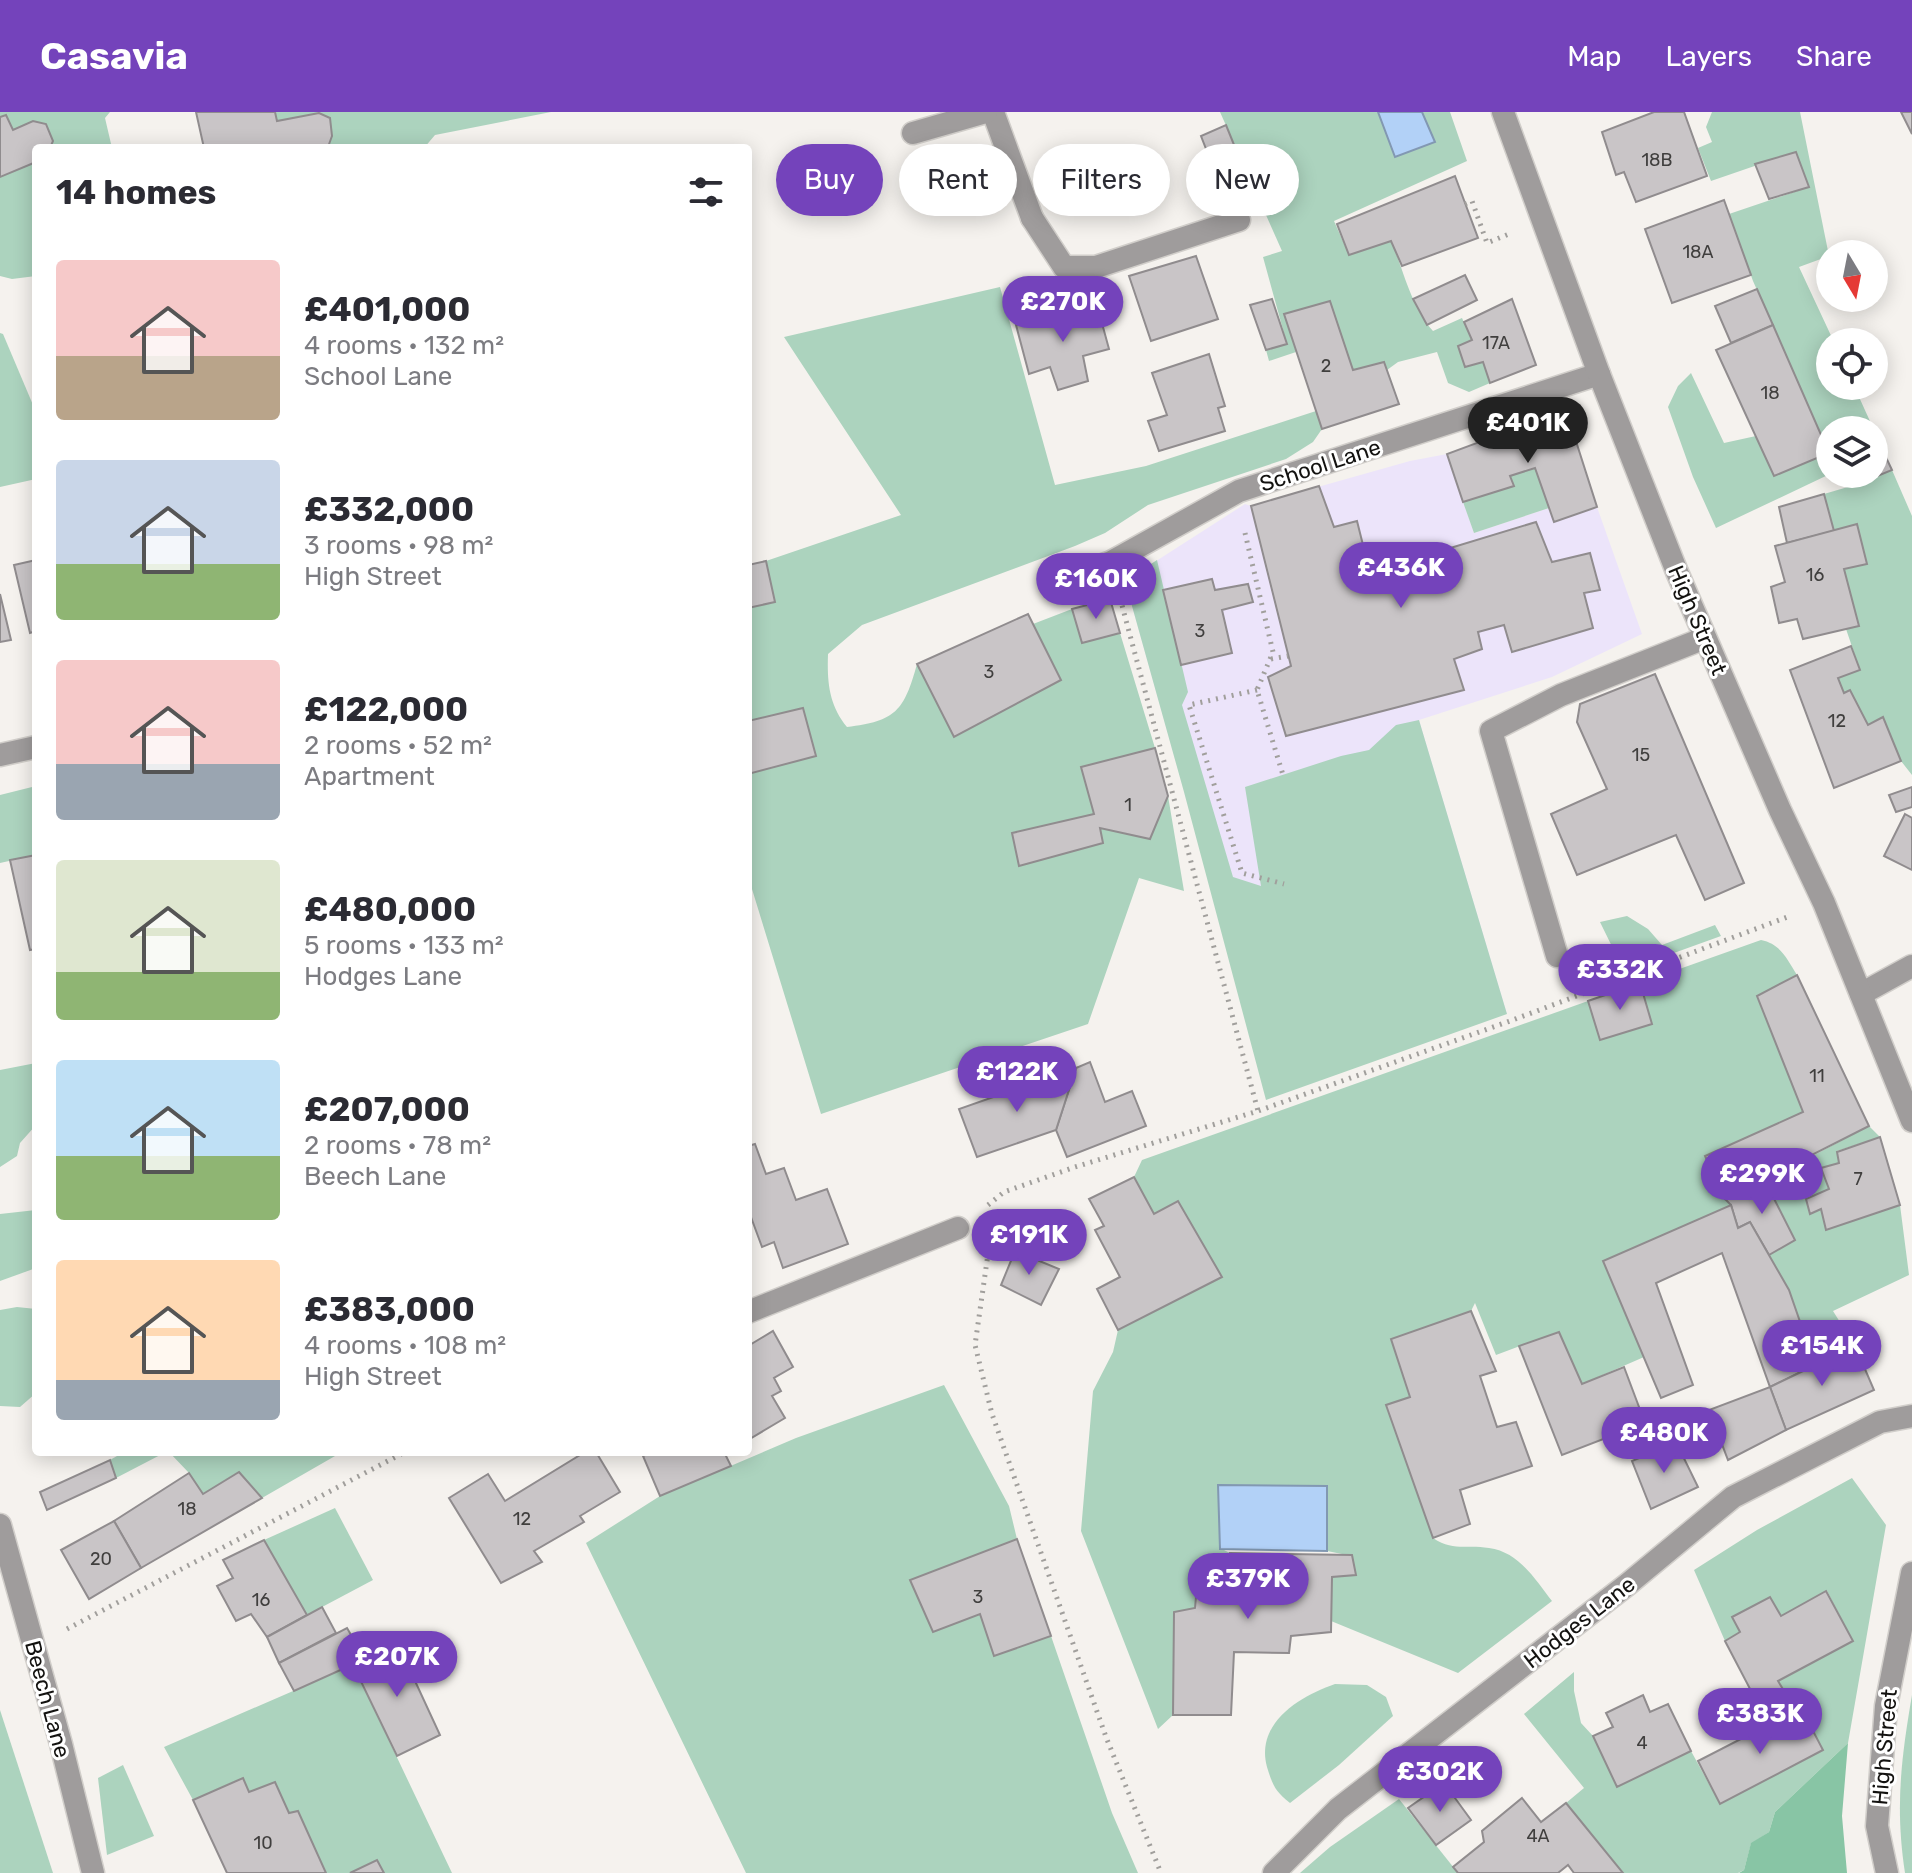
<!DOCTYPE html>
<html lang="en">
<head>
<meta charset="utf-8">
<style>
	body { margin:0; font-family:Rubik,sans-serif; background:#f7f7f7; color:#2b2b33; height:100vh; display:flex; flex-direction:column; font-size:30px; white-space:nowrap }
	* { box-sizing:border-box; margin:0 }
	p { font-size:26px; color:#7c7c81 }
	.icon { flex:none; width:44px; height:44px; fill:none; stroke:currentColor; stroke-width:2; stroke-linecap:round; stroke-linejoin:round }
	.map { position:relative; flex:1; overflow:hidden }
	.drawer { position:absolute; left:32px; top:32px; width:720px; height:1312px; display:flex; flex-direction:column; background:#fff; border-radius:8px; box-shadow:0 4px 20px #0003 }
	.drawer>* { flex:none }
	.guide { position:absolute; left:776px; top:32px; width:760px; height:72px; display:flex; gap:16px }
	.needle { width:52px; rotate:170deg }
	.buttons { position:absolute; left:1816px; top:128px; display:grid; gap:16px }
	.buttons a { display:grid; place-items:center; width:72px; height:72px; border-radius:50%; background:#fff; box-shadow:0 4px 20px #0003; font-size:40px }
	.price { position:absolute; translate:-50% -68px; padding:0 18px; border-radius:28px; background:#7443bb; color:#fff; font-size:26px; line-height:52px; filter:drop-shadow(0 2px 4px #0008) }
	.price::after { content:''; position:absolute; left:50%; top:48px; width:24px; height:18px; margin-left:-12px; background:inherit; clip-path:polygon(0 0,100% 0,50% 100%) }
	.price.active { background:#222; color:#fff }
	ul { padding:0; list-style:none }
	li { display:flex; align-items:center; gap:24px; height:200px; padding:0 24px }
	li span { display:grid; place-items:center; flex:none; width:224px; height:160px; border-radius:8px; color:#555 }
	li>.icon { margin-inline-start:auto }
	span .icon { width:96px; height:96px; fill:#fffc; stroke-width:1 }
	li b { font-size:34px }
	h2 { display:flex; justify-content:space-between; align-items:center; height:96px; padding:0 24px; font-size:34px }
	.chip { padding:0 28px; border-radius:36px; background:#fff; box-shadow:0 4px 20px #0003; font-size:28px; line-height:72px }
	.chip.active { background:#7443bb; color:#fff }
	header { display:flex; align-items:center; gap:48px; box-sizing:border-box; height:112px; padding:0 40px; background:#7443bb; color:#fff }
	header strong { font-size:38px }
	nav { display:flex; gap:44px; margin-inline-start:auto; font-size:28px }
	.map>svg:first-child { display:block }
	.education { fill:#ece4fa }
	.green { fill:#acd3be }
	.forest { fill:#88c5a5 }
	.water { fill:#b2d1f7; stroke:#8298b2; stroke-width:2 }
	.building { fill:#c9c5c7; stroke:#908c8e; stroke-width:2 }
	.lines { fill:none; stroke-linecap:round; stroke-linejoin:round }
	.service-casing { stroke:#d1ceca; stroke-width:25 }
	.minor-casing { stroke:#d1ceca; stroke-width:25 }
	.tertiary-casing { stroke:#d1ceca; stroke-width:25 }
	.path { stroke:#a19f9c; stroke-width:5; stroke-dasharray:2 6; stroke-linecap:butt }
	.service { stroke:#9f9c9c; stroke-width:22 }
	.minor { stroke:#9f9c9c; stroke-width:22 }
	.tertiary { stroke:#9f9c9c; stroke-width:22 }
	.labels { text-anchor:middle; stroke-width:6; stroke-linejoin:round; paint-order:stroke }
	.number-label { font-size:18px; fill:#403f3e }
	.street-label { font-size:22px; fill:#131210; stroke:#fff }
</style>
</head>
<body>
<header>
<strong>Casavia</strong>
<nav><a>Map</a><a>Layers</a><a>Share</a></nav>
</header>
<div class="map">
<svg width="1912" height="1761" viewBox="0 0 1912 1761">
	<rect width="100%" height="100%" fill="#f5f2ee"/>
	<!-- education -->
	<path class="education" d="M1447 342 1474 421 1549 396 1555 410 1597 395 1642 522 1552 565 1419 608 1507 902 1215 788 1125 469 1245 392 1251 394 1410 349Z"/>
	<!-- green -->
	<g class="green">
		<path d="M0 0H110L105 6 112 36H50L53 29 46 12 33 9 13 18 6 3 0 5Z"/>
		<path d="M275 0H551L435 23 424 36H324L328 35 332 25 329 6 319 1 277 9Z"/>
		<path d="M1220 0H1378L1395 44 1434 29 1422 0H1450L1467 49 1334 109 1349 143 1391 129C1404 159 1411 195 1433 219L1462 206 1472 228 1458 234 1465 254 1483 250 1490 271 1469 280 1448 271 1437 240 1398 250 1387 258H1353L1330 189 1284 202 1296 240 1269 249 1266 238 1287 232 1263 145 1282 139Z"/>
		<path d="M1712 0H1800L1829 144 1799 155 1834 230H1830V274H1854L1874 318H1830V362L1716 416 1693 365 1668 295 1678 274 1691 261 1724 331 1756 324 1774 364 1829 341 1753 169 1729 102 1809 75 1795 40 1711 69 1698 36 1712 30 1706 15Z"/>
		<path d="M36 50V164L12 167 0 164V65Z"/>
		<path d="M1000 175 1055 373 1146 354 1316 299 1322 317 1313 330 1286 347 1148 393 1105 421 1075 434 862 513 828 542C827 570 829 593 847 615 896 609 904 599 917 552L954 625 1061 568 1033 512 1072 497 1082 531 1120 521 1155 636 1081 655 1094 702 1012 721 1019 753 1102 731 1100 716 1150 727 1168 684 1184 779 1139 766 1088 912 821 1002 748 764V662L815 644 748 609V496L775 490 766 449 901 403 784 225Z"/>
		<path d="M0 221 3 222 36 300V367L0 375Z"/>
		<path d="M1535 356 1549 396 1474 421 1463 390 1514 373 1510 364Z"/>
		<path d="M1892 358 1912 404V663L1901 649 1883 606 1868 613 1844 581 1838 566 1860 558 1846 517 1859 514 1844 457 1867 451 1857 413 1834 419 1824 382 1858 372Z"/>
		<path d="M1157 448 1188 580 1182 593 1233 765 1261 774 1245 675 1341 644 1369 638 1396 613 1419 608 1507 902 1266 988 1184 680 1125 469Z"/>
		<path d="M36 674V743L0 751V683Z"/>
		<path d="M1627 804 1648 817 1662 833 1715 813 1721 824 1624 859 1600 810Z"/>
		<path d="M1761 828C1781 832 1787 847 1797 863L1757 885 1803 1000 1706 1044 1725 1087 1731 1093 1604 1149 1644 1245 1582 1272 1558 1220 1496 1243 1475 1191 1471 1199 1392 1228 1410 1285 1386 1293 1433 1426C1454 1440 1466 1432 1489 1436 1519 1440 1535 1467 1552 1489L1458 1561 1331 1509 1332 1465 1356 1463 1352 1444 1327 1439 1326 1374 1220 1436 1230 1441 1232 1461 1198 1462 1195 1496 1174 1500 1173 1603 1158 1617 1081 1419 1093 1279 1113 1240 1118 1218 1221 1165 1178 1089 1154 1102 1134 1065 1142 1048 1588 889 1600 928 1651 912 1640 871Z"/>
		<path d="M36 951V1013L20 1031 17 1044 0 1055V958Z"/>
		<path d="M1869 1014 1880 1025 1837 1039 1839 1051 1821 1056 1829 1077 1806 1087 1810 1102 1821 1097 1826 1118 1900 1093 1909 1163 1833 1199 1855 1234 1815 1253 1789 1178 1769 1143 1795 1128 1765 1069Z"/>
		<path d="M36 1098V1156L0 1169V1102Z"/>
		<path d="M17 1195 36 1197V1281L20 1295 0 1294V1198Z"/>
		<path d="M944 1273 1009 1394 1017 1427 910 1468 933 1520 980 1502 994 1544 1051 1524 1112 1701 1138 1761H746L586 1431 660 1384 796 1326Z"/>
		<path d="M124 1340H166L116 1366 110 1348Z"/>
		<path d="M169 1340H342L262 1386 238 1360 203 1382 189 1361Z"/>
		<path d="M1852 1366 1886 1413 1848 1631 1775 1700 1769 1720 1751 1732 1744 1758 1738 1761H1623L1566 1691 1584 1676 1524 1602 1574 1560V1579L1581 1611 1593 1624 1617 1674 1691 1639 1720 1692 1822 1639 1801 1596 1786 1582 1778 1569 1853 1529 1827 1479 1781 1504 1732 1505 1740 1520 1725 1529 1694 1458 1757 1418Z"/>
		<path d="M335 1396 373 1468 307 1503 264 1428Z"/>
		<path d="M353 1553 452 1761H384L377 1748 350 1761H326L298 1699 289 1701 275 1670 249 1680 242 1666 193 1688 164 1635Z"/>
		<path d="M1335 1572 1367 1573 1386 1585 1393 1604 1339 1653 1290 1691C1275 1679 1273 1674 1267 1655 1255 1611 1300 1584 1335 1572Z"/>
		<path d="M1912 1583V1761H1905C1895 1696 1901 1647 1912 1583Z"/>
		<path d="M0 1598 53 1761H0Z"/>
		<path d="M123 1653 154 1724 107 1743 98 1666Z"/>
		<path d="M1399 1687 1458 1761H1300L1330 1735Z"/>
	</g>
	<!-- forest -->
	<path class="forest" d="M1848 1631 1842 1704 1847 1761H1739L1744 1758 1751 1731 1769 1720 1775 1700Z"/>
	<!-- water -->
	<g class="water">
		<path d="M1378 0H1422L1435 30 1395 45Z"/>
		<path d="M1218 1373 1327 1374V1439L1220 1437Z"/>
	</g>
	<!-- building -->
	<g class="building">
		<path d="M196 0H275L277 9 319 1 330 6 332 24 328 35 324 36H239V33L204 36Z"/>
		<path d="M1654 0H1684L1707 64 1636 90 1624 60 1616 63 1602 20Z"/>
		<path d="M1901 0H1912V22Z"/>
		<path d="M6 3 13 18 33 9 46 12 53 29 50 36H36V50L0 65V5Z"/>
		<path d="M1226 13 1243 55 1217 65 1201 24Z"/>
		<path d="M1796 40 1809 75 1769 87 1755 52Z"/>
		<path d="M1455 64 1478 126 1402 154 1391 129 1349 143 1337 112Z"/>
		<path d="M1724 88 1751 163 1672 191 1645 117Z"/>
		<path d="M1196 144 1218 207 1151 229 1129 164Z"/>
		<path d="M1465 163 1477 188 1427 213 1413 187Z"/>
		<path d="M1757 177 1773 213 1731 231 1715 194Z"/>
		<path d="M1272 187 1287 232 1266 238 1250 193Z"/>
		<path d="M1512 187 1536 253 1490 271 1483 250 1465 255 1458 234 1472 228 1464 210Z"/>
		<path d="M1330 189 1353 258 1384 250 1399 292 1322 317 1284 202Z"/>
		<path d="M1097 193 1109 237 1083 244 1088 269 1058 278 1050 255 1029 262 1016 213Z"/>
		<path d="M1773 213 1829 341 1774 364 1716 238Z"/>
		<path d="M1209 242 1225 294 1218 296 1225 319 1159 339 1148 309 1167 303 1152 261Z"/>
		<path d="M1566 298 1597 395 1554 410 1535 356 1510 364 1514 374 1463 390 1447 342Z"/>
		<path d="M1882 337 1892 358 1858 372 1854 362H1874V341Z"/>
		<path d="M1319 374 1334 415 1357 409 1367 449 1421 438 1424 444 1536 410 1552 450 1590 441 1600 478 1584 481 1593 516 1512 540 1504 513 1478 520 1482 537 1454 547 1464 578 1286 624 1268 565 1291 554 1251 394Z"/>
		<path d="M1824 382 1834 419 1787 431 1779 395Z"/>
		<path d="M1857 412 1867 452 1844 457 1859 514 1803 527 1797 507 1779 511 1771 475 1785 470 1775 434Z"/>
		<path d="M36 448V519L30 521 14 453Z"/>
		<path d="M766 449 775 490 748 496V453Z"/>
		<path d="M1212 467 1215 478 1248 472 1253 490 1222 498 1232 541 1181 553 1163 478Z"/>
		<path d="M0 482 11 528 0 530Z"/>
		<path d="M1110 487 1120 521 1082 531 1072 497Z"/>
		<path d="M1028 502 1061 568 954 625 917 552Z"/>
		<path d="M1851 534 1860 558 1838 566 1844 581 1850 578 1868 613 1883 605 1901 649 1834 676 1790 558Z"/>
		<path d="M1655 562 1744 771 1705 788 1676 723 1577 763 1551 702 1607 677 1577 610 1580 592Z"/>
		<path d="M803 596 816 644 748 662V609Z"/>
		<path d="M1155 636 1168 684 1150 727 1100 716 1103 731 1019 754 1012 721 1094 702 1081 655Z"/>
		<path d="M1912 675V695L1896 700 1889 683Z"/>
		<path d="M1905 702 1912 706V758L1884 744Z"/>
		<path d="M36 743V837L30 838 10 748Z"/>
		<path d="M1797 863 1869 1014 1725 1087 1705 1044 1803 1000 1757 884Z"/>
		<path d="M1640 871 1652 912 1600 928 1588 889Z"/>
		<path d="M1090 950 1105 990 1132 979 1146 1014 1067 1045 1056 1018 1076 956Z"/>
		<path d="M1076 956 1056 1018 977 1045 959 997Z"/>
		<path d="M1880 1025 1900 1093 1826 1118 1821 1097 1810 1102 1806 1087 1829 1077 1821 1056 1839 1051 1837 1040Z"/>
		<path d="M755 1032 766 1062 784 1056 796 1088 827 1077 848 1132 783 1156 774 1130 762 1135 748 1097V1034Z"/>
		<path d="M1134 1065 1154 1102 1178 1089 1222 1165 1118 1218 1097 1177 1120 1165 1095 1118 1104 1114 1089 1087Z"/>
		<path d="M1765 1069 1795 1128 1769 1143 1750 1110 1738 1116 1731 1093 1725 1087Z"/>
		<path d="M1731 1093 1738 1116 1750 1110 1789 1178 1815 1253 1770 1275 1722 1141 1656 1171 1693 1273 1661 1286 1603 1149Z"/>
		<path d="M1015 1139 1059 1157 1041 1193 1001 1173Z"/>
		<path d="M1471 1199 1496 1259 1480 1264 1497 1315 1516 1310 1532 1354 1460 1378 1470 1412 1433 1426 1386 1293 1410 1285 1391 1227Z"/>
		<path d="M773 1219 793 1255 774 1266 781 1279 772 1284 785 1306 748 1328V1234Z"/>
		<path d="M1559 1220 1582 1272 1624 1255 1645 1311 1562 1343 1519 1234Z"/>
		<path d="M1855 1234 1874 1278 1786 1318 1770 1275Z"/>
		<path d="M1770 1275 1786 1318 1728 1348 1709 1298Z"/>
		<path d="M1676 1330 1698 1375 1651 1397 1632 1349Z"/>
		<path d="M585 1340H596L620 1380 580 1404 584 1410 534 1439 542 1450 501 1471 449 1386 488 1362 505 1389Z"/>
		<path d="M651 1340H729L725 1342 731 1354 660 1384 643 1344Z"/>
		<path d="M110 1348 116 1366 47 1398 40 1380Z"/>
		<path d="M239 1360 262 1386 141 1456 114 1409 189 1361 203 1382Z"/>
		<path d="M114 1409 141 1456 89 1487 61 1438Z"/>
		<path d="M1017 1427 1051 1524 994 1544 980 1502 933 1520 910 1468Z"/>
		<path d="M264 1428 307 1503 267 1525 251 1502 236 1509 217 1474 233 1466 223 1448Z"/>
		<path d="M1230 1441 1352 1443 1356 1463 1332 1465 1331 1520 1291 1524 1289 1541 1234 1540 1231 1603H1173L1174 1500 1195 1496 1198 1462 1232 1461Z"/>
		<path d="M1826 1479 1853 1529 1778 1569 1786 1582 1760 1596 1725 1529 1740 1520 1732 1505 1770 1485 1781 1504Z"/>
		<path d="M322 1495 336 1521 279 1551 267 1525Z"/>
		<path d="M347 1516 365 1547 294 1579 279 1551Z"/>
		<path d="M397 1530 440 1623 397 1644 353 1553Z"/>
		<path d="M1643 1583 1650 1600 1668 1592 1691 1639 1617 1675 1593 1624 1613 1615 1606 1601Z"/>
		<path d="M1801 1596 1823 1638 1720 1692 1698 1649Z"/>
		<path d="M243 1666 249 1680 275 1670 289 1701 298 1699 326 1761H227L193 1688Z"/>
		<path d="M1444 1671 1471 1708 1436 1733 1408 1696Z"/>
		<path d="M1522 1686 1541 1710 1566 1691 1623 1761H1574L1568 1753 1558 1761H1458L1453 1755 1484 1730 1482 1719Z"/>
		<path d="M377 1748 384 1761H350Z"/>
	</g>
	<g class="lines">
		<defs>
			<g id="service">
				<path d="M1032 106 1064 155H1096L1239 108"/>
				<path d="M1557 844 1491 619 1561 583 1705 526"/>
				<path d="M748 1200 958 1116"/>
			</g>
			<g id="minor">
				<path d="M993 0 1032 106"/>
				<path d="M913 21 986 0"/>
				<path d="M1053 471 1111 450 1239 379 1599 262"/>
				<path d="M0 643 36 635"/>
				<path d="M1861 882 1912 854"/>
				<path d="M0 1413 61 1632 93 1761"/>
				<path d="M1274 1761 1338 1697 1628 1472 1733 1385 1880 1310 1912 1304"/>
			</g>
			<g id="tertiary">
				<path d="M1503 0 1599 262 1677 460 1780 698 1824 791 1912 1009"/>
				<path d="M1887 1761 1877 1714 1886 1594 1912 1461"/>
			</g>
		</defs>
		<!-- service casing -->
		<use href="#service" class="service-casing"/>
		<!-- minor casing -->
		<use href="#minor" class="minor-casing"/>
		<!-- tertiary casing -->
		<use href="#tertiary" class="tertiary-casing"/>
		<!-- path -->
		<g class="path">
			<path d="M1465 92 1472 89 1487 131 1509 122"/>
			<path d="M1245 421 1273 540 1257 578 1283 663"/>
			<path d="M1120 486 1258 999"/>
			<path d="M1271 547 1288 544"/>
			<path d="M1257 578 1189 593 1242 761 1284 772"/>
			<path d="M988 1093 1004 1080 1075 1055 1258 999 1510 909 1790 804"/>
			<path d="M986 1140 988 1142 975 1233 992 1302 1106 1625 1161 1761"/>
			<path d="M67 1517 405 1340"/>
		</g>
		<!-- service -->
		<use href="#service" class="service"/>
		<!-- minor -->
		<use href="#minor" class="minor"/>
		<!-- tertiary -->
		<use href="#tertiary" class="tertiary"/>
	</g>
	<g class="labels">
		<!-- number labels -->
		<g class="number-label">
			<text x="1657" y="54">18B</text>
			<text x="1698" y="146">18A</text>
			<text x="1496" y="237">17A</text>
			<text x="1326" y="260">2</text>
			<text x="1770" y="287">18</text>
			<text x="1815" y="469">16</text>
			<text x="1200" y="525">3</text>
			<text x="989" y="566">3</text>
			<text x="1837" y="615">12</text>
			<text x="1641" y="649">15</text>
			<text x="1128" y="699">1</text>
			<text x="1817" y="970">11</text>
			<text x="1858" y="1073">7</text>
			<text x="187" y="1403">18</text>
			<text x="522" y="1413">12</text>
			<text x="101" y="1453">20</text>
			<text x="978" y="1491">3</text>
			<text x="261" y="1494">16</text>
			<text x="1642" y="1637">4</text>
			<text x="1538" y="1730">4A</text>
			<text x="263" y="1737">10</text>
		</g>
		<!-- street labels -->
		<g class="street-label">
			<text transform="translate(1320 353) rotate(-18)" y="8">School Lane</text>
			<text transform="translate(1698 508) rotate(67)" y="8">High Street</text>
			<text transform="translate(1579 1510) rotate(-38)" y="8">Hodges Lane</text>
			<text transform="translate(48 1587) rotate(75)" y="8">Beech Lane</text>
			<text transform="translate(1884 1635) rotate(-85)" y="8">High Street</text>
		</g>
	</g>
</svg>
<div class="buttons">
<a><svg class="needle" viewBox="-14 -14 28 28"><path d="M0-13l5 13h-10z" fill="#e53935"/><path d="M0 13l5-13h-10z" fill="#7c7c81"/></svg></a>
<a><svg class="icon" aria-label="locate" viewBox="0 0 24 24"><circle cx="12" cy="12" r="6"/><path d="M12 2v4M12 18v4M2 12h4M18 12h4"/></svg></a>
<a><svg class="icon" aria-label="layers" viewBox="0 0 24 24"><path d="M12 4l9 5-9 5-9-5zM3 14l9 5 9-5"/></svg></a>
</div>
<b class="price" style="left:1063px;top:232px">£270K</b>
<b class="price active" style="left:1528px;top:353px">£401K</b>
<b class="price" style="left:1401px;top:498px">£436K</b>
<b class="price" style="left:1096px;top:509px">£160K</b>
<b class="price" style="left:1620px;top:900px">£332K</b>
<b class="price" style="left:1017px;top:1002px">£122K</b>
<b class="price" style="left:1762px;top:1104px">£299K</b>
<b class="price" style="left:1029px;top:1165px">£191K</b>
<b class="price" style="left:1822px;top:1276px">£154K</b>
<b class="price" style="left:1664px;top:1363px">£480K</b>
<b class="price" style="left:1248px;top:1509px">£379K</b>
<b class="price" style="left:397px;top:1587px">£207K</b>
<b class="price" style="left:1760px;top:1644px">£383K</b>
<b class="price" style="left:1440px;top:1702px">£302K</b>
<div class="guide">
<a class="chip active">Buy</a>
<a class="chip">Rent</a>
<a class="chip">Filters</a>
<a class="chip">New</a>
</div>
<section class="drawer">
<h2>14 homes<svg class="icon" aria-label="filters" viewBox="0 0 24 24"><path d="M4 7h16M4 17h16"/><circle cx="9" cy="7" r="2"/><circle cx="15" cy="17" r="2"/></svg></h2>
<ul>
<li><span style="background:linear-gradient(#f6c9c9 60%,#b9a48a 0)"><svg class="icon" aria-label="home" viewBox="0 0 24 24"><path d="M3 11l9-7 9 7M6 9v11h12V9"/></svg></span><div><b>£401,000</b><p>4 rooms · 132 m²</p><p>School Lane</p></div></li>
<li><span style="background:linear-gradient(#c9d6e8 65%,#8fb573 0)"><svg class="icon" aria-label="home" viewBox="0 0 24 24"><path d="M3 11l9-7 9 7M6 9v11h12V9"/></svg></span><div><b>£332,000</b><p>3 rooms · 98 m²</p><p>High Street</p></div></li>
<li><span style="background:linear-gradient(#f6c9c9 65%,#9aa5b1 0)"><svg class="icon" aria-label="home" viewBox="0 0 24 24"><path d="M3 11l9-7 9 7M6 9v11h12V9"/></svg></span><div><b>£122,000</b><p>2 rooms · 52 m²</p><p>Apartment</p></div></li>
<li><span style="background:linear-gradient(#dfe7d0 70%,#8fb573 0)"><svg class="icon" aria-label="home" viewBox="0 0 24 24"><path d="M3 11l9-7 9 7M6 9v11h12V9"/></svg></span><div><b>£480,000</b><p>5 rooms · 133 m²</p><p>Hodges Lane</p></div></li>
<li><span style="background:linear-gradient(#bfe0f5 60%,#8fb573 0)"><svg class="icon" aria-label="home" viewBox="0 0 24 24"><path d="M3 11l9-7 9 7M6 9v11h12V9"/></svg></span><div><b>£207,000</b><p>2 rooms · 78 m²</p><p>Beech Lane</p></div></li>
<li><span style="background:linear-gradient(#ffd9b3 75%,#9aa5b1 0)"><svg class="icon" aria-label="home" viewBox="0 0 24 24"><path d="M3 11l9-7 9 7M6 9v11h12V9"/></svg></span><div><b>£383,000</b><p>4 rooms · 108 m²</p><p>High Street</p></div></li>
</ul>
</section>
</div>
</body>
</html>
